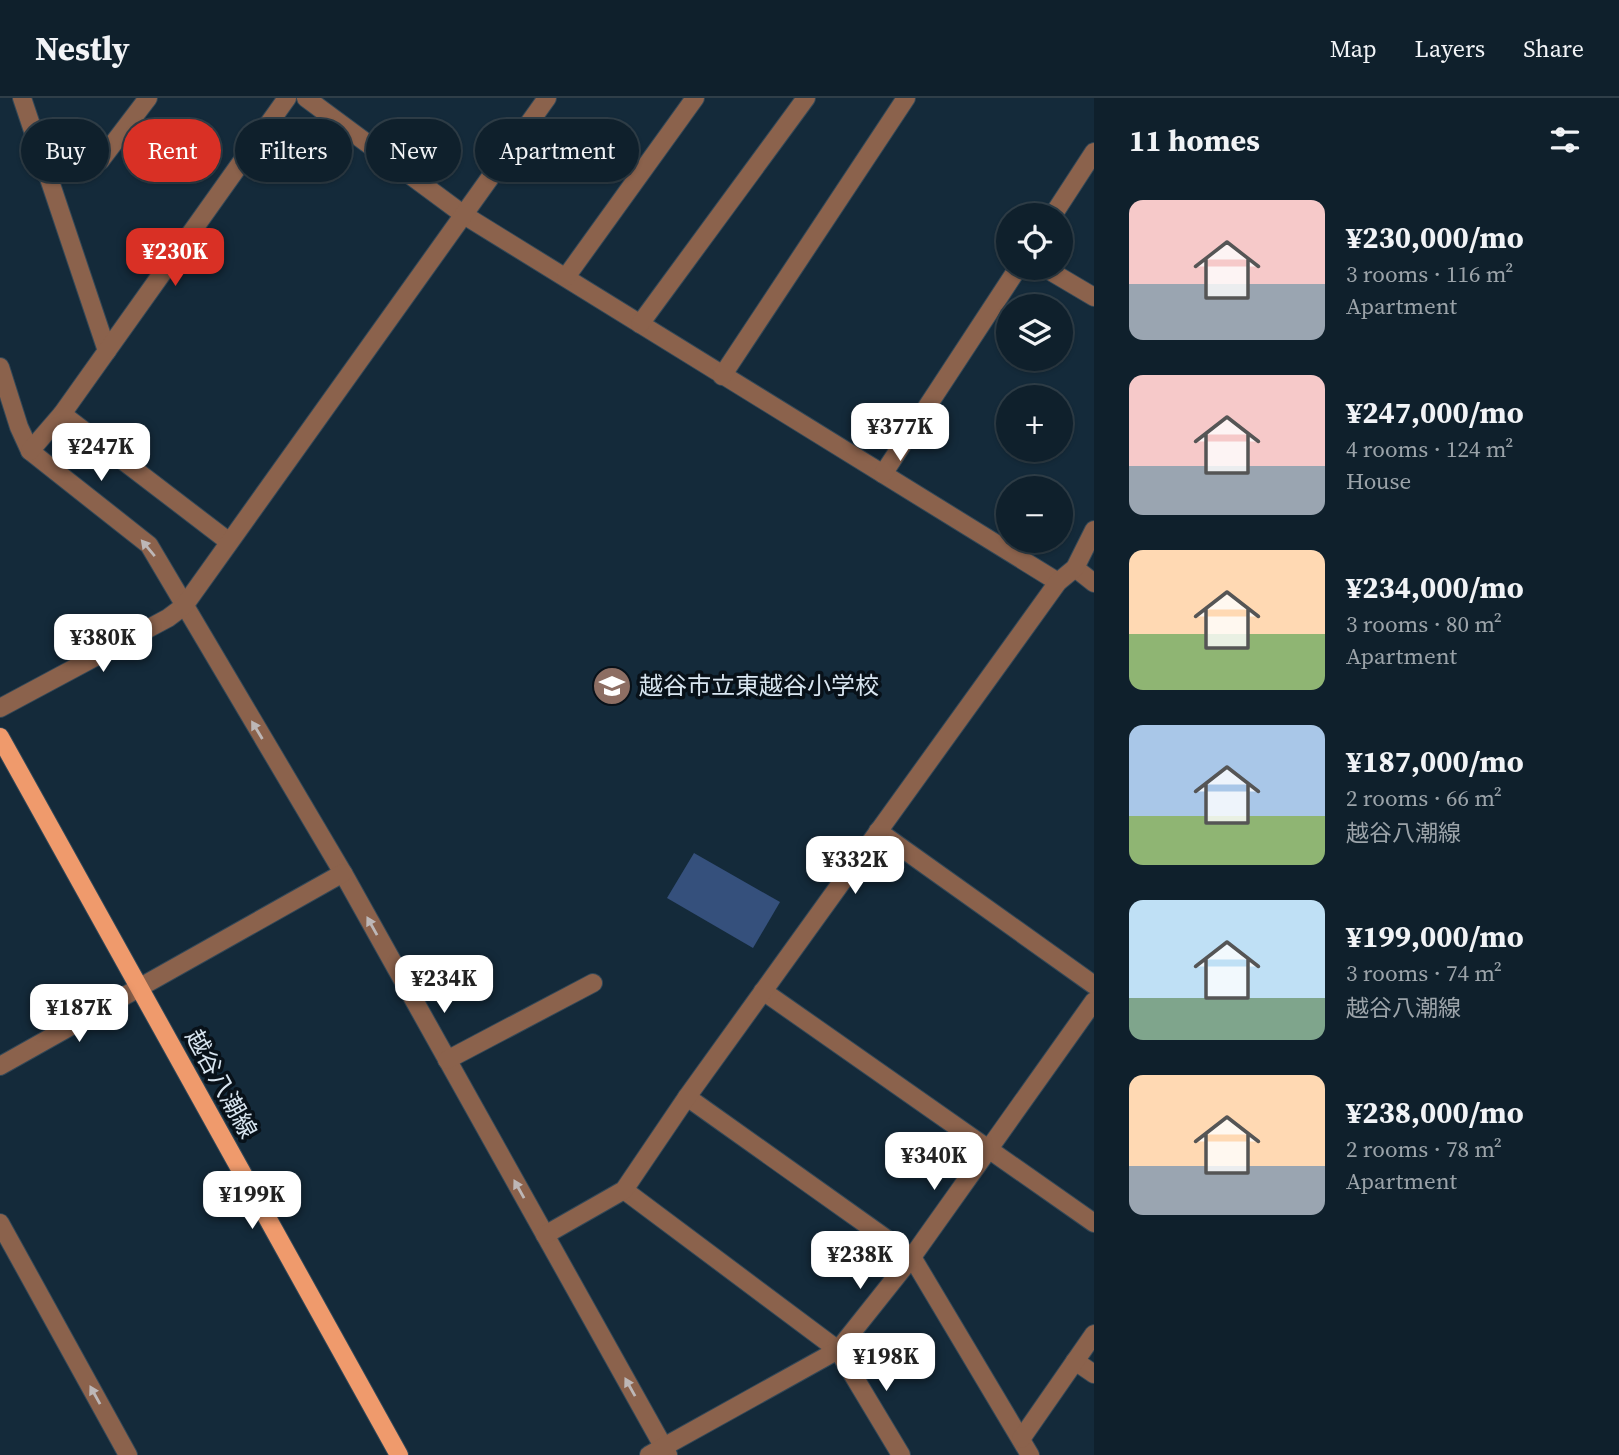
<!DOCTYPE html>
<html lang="en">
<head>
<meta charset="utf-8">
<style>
	body { margin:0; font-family:"Source Serif 4","Noto Sans JP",serif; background:#182834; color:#f1f3f6; height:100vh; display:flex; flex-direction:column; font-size:26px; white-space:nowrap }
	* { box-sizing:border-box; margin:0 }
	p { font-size:23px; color:#9ba3a9 }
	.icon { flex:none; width:38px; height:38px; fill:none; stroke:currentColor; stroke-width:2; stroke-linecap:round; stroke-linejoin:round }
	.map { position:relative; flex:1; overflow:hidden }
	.sheet { display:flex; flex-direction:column; background:#0f202c; width:525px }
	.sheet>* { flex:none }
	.top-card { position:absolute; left:21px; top:21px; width:665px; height:63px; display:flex; gap:14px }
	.tools { position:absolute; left:996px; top:105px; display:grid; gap:14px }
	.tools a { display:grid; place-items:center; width:77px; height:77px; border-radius:50%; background:#0f202c; box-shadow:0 2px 5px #0004,0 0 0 2px #2f3e48; font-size:35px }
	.price { position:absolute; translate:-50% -60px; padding:0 16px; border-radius:14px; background:#fff; color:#222; font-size:23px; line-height:46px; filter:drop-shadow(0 2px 4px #0008) }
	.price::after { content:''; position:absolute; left:50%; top:42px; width:21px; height:16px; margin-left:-10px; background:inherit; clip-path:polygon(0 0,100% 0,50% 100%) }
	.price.active { background:#d93025; color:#fff }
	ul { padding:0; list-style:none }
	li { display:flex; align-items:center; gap:21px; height:175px; padding:0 35px }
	li span { display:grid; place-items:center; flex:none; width:196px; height:140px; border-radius:14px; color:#555 }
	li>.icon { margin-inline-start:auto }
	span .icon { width:84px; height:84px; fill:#fffc; stroke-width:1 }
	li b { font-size:30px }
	h2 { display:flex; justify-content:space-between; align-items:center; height:84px; padding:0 35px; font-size:30px }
	.chip { padding:0 24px; border-radius:32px; background:#0f202c; box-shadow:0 2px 5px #0004,0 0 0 2px #2f3e48; font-size:24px; line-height:63px }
	.chip.active { background:#d93025; color:#fff }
	header { display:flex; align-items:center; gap:42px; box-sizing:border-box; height:98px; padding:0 35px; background:#0f202c; border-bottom:2px solid #2f3e48 }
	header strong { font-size:33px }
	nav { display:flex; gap:38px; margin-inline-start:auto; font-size:24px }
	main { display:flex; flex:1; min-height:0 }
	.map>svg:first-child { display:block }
	.water { fill:#35507c }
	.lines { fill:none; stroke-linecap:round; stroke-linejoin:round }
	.minor-casing { stroke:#334857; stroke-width:20 }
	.major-casing { stroke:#334857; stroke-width:20 }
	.minor { stroke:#8b624c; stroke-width:18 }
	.major { stroke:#ef9a6c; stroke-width:18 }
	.oneway { fill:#bdb7b7 }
	.labels { text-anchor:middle; stroke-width:7; stroke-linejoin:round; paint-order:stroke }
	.poi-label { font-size:24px; fill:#d8e5f0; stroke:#081119; text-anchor:start }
	.street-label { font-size:24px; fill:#d8e5f0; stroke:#081119 }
</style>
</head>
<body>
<header>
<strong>Nestly</strong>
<nav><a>Map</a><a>Layers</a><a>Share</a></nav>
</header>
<main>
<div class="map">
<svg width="1094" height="1357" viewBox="0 0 1094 1357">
	<rect width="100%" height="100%" fill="#142a3a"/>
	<!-- water -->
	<path class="water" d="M694 755 780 804 753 850 667 800Z"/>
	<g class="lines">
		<defs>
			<g id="minor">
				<path d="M22 0 107 253"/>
				<path d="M306 0 464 117 1058 484"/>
				<path d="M46 76 100 63 148 0"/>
				<path d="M1053 117 1094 54"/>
				<path d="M1045 170 1094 199"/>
				<path d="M566 179 695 0"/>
				<path d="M640 226 806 0"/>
				<path d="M0 269 19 329 30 353 149 447 343 775 668 1357"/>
				<path d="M722 278 906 0"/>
				<path d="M62 316 228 443"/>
				<path d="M30 353 62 316 287 0"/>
				<path d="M883 376 1018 170"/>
				<path d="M1075 470 1094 485"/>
				<path d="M0 610 168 520 184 508 547 0"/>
				<path d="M878 733 1094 887"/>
				<path d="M763 893 1094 1125"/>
				<path d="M447 962 593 885"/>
				<path d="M0 968 343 775"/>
				<path d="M687 999 912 1159 1030 1357"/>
				<path d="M624 1092 838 1252 901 1357"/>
				<path d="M0 1125 128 1357"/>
				<path d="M545 1137 624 1092 687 999 1058 484 1075 470 1094 432"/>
				<path d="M1075 1263 1094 1276"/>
				<path d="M1021 1341 1094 1236"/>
				<path d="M649 1357 838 1252 912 1159 1094 903"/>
			</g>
			<path id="major" d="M0 639 399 1357"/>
		</defs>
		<!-- minor casing -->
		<use href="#minor" class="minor-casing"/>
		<!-- major casing -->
		<use href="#major" class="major-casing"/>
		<!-- minor -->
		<use href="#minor" class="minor"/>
		<!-- major -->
		<use href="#major" class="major"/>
	</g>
	<!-- one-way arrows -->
	<defs><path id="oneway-solid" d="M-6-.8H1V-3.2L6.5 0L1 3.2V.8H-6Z" transform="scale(1.75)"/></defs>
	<g class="oneway">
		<use href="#oneway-solid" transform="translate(148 450) rotate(-130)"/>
		<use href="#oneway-solid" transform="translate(257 632) rotate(-121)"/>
		<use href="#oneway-solid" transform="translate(372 828) rotate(-119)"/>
		<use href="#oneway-solid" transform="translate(519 1091) rotate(-119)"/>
		<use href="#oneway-solid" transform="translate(630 1289) rotate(-119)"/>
		<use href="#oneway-solid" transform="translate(95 1297) rotate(-119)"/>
	</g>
	<!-- icons -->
	<defs>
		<symbol id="school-disc" viewBox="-11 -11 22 22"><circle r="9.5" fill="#8d6e63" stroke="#081119"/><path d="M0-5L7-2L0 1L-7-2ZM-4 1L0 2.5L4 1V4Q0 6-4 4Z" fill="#fff"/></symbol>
	</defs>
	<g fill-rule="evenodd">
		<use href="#school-disc" x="590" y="566" width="44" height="44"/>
	</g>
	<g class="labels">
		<!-- poi labels -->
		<g class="poi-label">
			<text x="639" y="596">越谷市立東越谷小学校</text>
		</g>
		<!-- street labels -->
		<g class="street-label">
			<text transform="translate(221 986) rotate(61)" y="8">越谷八潮線</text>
		</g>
	</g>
</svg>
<div class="tools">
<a><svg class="icon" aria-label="locate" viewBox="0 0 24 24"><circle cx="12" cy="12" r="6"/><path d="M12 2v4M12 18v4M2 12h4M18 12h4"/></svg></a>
<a><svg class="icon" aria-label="layers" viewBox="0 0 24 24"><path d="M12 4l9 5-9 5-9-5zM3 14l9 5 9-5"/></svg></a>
<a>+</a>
<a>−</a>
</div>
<b class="price active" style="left:175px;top:190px">¥230K</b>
<b class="price" style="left:900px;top:365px">¥377K</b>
<b class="price" style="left:101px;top:385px">¥247K</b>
<b class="price" style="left:103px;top:576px">¥380K</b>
<b class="price" style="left:855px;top:798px">¥332K</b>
<b class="price" style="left:444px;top:917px">¥234K</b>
<b class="price" style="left:79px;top:946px">¥187K</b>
<b class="price" style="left:934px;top:1094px">¥340K</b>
<b class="price" style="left:252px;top:1133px">¥199K</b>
<b class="price" style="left:860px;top:1193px">¥238K</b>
<b class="price" style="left:886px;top:1295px">¥198K</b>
<div class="top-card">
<a class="chip">Buy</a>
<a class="chip active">Rent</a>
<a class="chip">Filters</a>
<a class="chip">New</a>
<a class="chip">Apartment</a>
</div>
</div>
<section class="sheet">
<h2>11 homes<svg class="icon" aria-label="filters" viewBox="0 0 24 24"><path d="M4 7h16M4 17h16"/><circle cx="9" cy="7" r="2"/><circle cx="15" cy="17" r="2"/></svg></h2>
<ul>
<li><span style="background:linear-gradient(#f6c9c9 60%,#9aa5b1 0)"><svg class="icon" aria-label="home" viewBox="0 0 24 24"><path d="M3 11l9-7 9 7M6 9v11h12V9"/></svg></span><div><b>¥230,000/mo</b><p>3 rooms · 116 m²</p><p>Apartment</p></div></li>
<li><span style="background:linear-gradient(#f6c9c9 65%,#9aa5b1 0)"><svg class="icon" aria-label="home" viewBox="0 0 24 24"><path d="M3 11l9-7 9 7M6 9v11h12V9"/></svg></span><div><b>¥247,000/mo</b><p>4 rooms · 124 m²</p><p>House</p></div></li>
<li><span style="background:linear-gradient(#ffd9b3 60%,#8fb573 0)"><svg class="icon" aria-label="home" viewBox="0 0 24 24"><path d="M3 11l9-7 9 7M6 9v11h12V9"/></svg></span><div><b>¥234,000/mo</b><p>3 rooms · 80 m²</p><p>Apartment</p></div></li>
<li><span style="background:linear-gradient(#a9c7e8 65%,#8fb573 0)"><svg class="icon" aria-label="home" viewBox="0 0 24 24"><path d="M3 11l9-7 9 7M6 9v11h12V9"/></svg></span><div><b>¥187,000/mo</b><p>2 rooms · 66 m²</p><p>越谷八潮線</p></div></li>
<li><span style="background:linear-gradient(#bfe0f5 70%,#7fa58c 0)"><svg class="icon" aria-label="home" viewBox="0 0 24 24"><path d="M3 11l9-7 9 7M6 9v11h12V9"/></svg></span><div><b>¥199,000/mo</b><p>3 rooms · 74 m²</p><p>越谷八潮線</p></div></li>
<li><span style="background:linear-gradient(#ffd9b3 65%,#9aa5b1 0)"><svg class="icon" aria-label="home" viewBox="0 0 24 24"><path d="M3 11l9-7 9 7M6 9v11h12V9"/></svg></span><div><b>¥238,000/mo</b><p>2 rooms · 78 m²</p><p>Apartment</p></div></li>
</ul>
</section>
</main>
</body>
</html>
